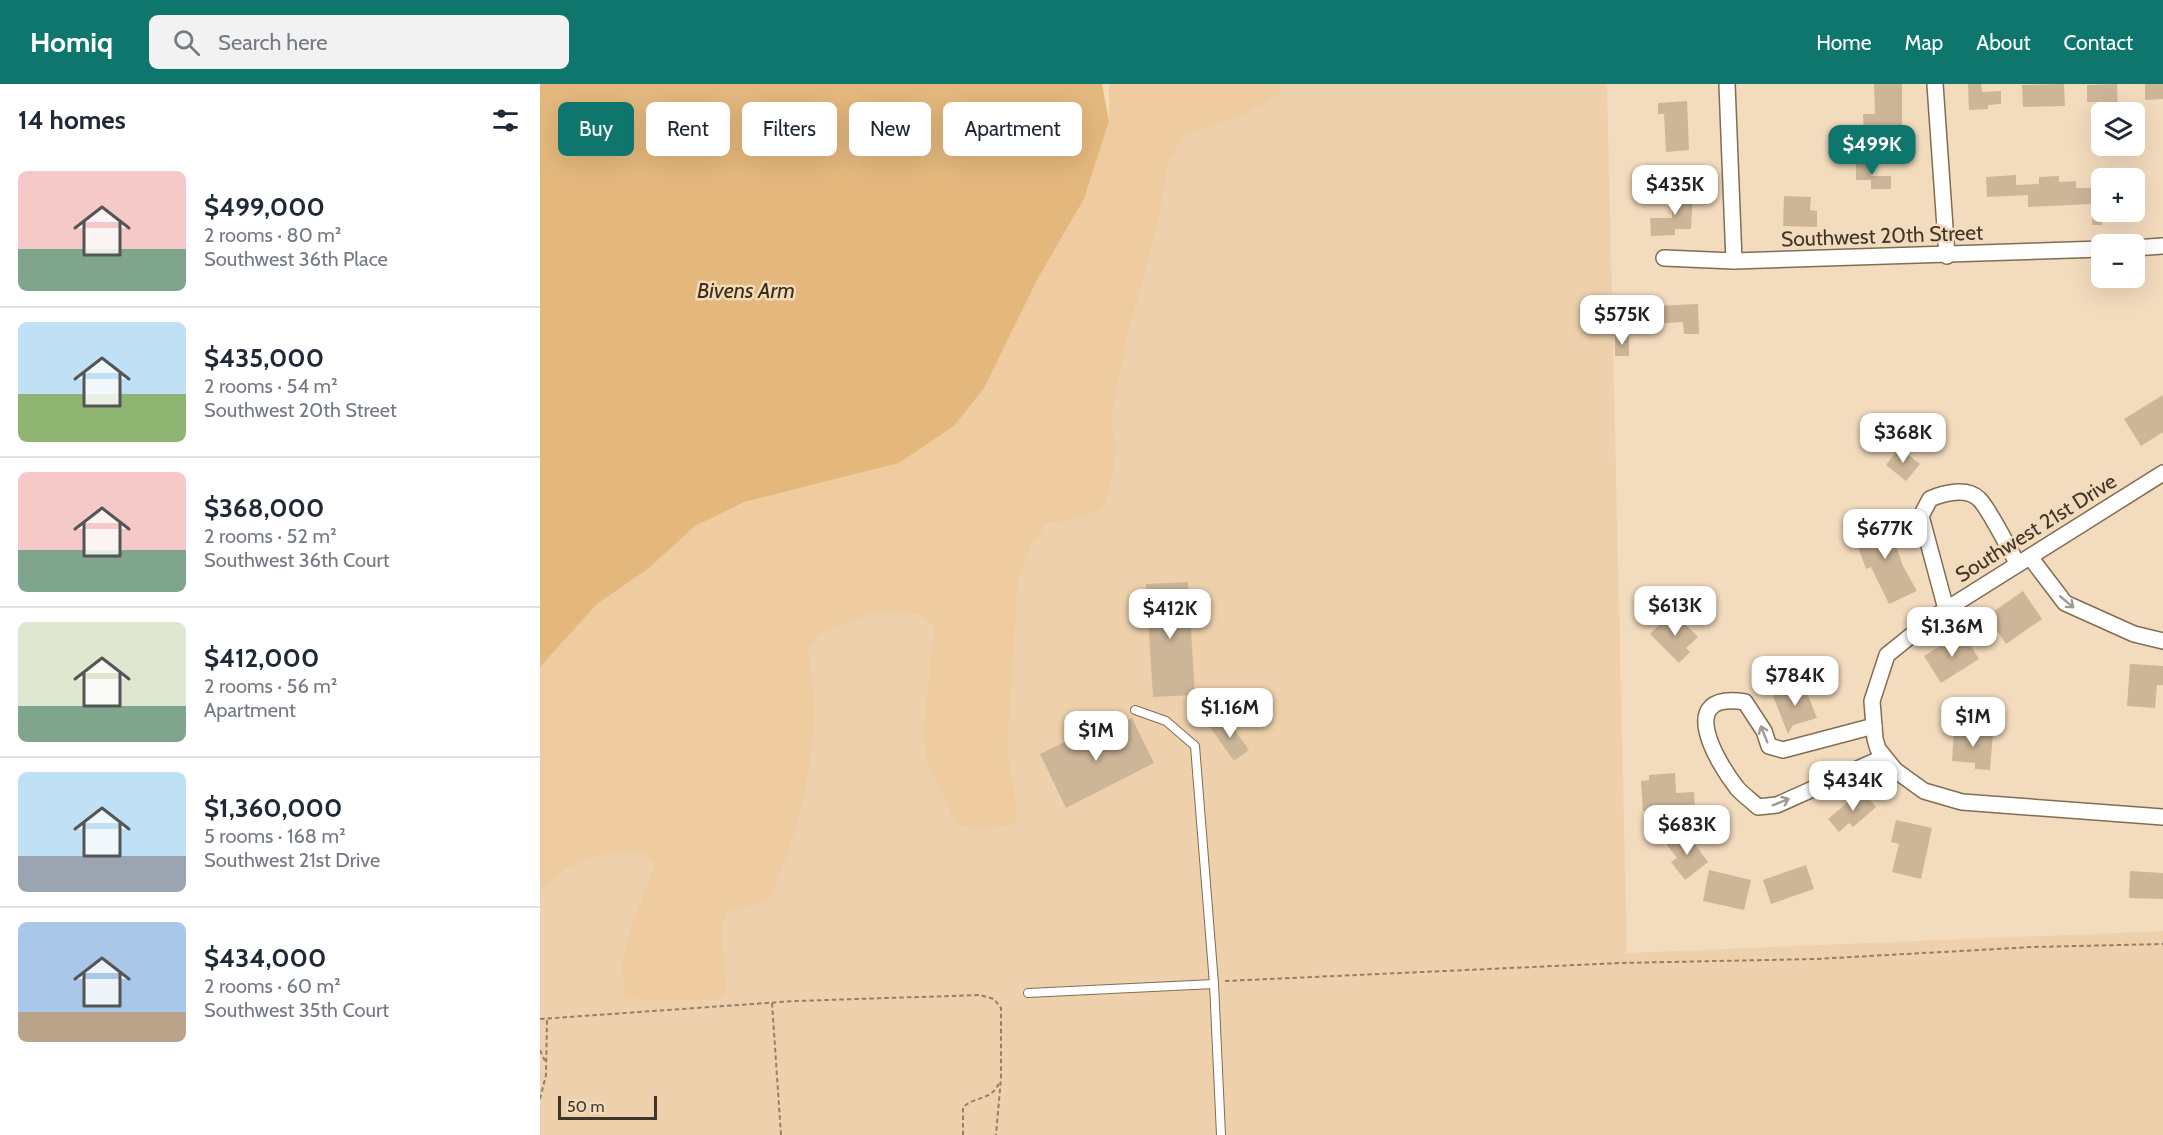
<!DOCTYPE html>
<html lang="en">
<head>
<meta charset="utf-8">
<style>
	body { margin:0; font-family:Cabin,sans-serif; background:#f2f2f3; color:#1f2937; height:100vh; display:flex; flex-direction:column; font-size:22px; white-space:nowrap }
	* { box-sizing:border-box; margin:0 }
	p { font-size:20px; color:#747a83 }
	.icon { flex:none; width:33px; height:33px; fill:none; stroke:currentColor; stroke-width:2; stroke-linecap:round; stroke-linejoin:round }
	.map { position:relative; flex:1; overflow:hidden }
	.sheet { display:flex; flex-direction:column; background:#fff; width:540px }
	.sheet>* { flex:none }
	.guide { position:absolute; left:18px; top:18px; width:570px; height:54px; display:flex; gap:12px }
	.controls { position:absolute; left:1551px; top:18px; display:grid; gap:12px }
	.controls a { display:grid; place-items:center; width:54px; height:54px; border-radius:9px; background:#fff; box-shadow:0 6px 24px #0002; font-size:30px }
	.scale { position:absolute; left:18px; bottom:15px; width:99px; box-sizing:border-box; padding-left:6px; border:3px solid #3f3529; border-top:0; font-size:16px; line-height:21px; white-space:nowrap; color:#3f3529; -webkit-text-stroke:4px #f3dbbd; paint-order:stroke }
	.price { position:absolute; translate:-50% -51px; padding:0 14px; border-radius:12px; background:#fff; color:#222; font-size:20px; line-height:39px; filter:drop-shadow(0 2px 3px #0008) }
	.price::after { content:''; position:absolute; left:50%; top:36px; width:18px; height:14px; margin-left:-9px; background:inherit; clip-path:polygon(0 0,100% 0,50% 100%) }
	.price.selected { background:#0f766e; color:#fff }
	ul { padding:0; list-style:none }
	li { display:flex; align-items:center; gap:18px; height:150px; padding:0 18px }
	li+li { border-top:2px solid #e0e1e3 }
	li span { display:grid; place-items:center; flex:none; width:168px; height:120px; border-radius:9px; color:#555 }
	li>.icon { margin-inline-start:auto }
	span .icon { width:72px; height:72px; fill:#fffc; stroke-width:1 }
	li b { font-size:26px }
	h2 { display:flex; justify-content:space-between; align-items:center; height:72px; padding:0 18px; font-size:26px }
	.pill { padding:0 21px; border-radius:9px; background:#fff; box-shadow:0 6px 24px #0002; font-size:21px; line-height:54px }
	.pill.selected { background:#0f766e; color:#fff }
	header { display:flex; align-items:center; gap:36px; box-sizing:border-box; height:84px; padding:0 30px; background:#0f766e; color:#fff }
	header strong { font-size:28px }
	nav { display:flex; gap:33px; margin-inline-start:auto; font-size:21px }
	.search { width:420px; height:54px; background:#f2f2f3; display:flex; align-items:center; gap:15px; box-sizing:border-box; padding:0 21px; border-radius:9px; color:#747a83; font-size:22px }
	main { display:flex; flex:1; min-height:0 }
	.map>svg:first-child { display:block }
	.built { fill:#eed1ac }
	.green { fill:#eecc9f }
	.water { fill:#e4b87d }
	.building { fill:#cdb698 }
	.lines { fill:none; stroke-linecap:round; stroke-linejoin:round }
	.service-casing { stroke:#826d51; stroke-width:10 }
	.minor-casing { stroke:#826d51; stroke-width:18 }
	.path { stroke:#90806c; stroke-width:2; stroke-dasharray:4.5 3; stroke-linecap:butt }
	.service { stroke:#fff; stroke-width:8 }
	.minor { stroke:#fff; stroke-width:15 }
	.oneway { stroke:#9f9a94 }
	.labels { text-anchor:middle; stroke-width:5; stroke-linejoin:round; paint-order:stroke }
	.street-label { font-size:21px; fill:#3f3529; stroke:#f3dbbd }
	.water-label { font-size:22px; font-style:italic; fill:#3f2c12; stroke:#f3dbbd }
</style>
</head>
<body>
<header>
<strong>Homiq</strong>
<div class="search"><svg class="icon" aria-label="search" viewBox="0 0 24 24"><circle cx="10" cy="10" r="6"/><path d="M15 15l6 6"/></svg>Search here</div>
<nav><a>Home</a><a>Map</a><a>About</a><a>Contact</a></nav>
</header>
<main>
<section class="sheet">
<h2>14 homes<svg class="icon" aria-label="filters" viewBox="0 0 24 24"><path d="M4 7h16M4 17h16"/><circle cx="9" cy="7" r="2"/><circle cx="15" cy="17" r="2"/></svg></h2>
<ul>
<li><span style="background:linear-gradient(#f6c9c9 65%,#7fa58c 0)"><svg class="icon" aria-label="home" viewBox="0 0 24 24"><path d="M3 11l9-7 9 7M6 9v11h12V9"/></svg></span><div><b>$499,000</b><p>2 rooms · 80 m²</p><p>Southwest 36th Place</p></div></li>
<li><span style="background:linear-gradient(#bfe0f5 60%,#8fb573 0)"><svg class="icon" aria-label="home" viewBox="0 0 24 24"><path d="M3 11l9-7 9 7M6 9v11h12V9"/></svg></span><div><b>$435,000</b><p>2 rooms · 54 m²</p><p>Southwest 20th Street</p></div></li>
<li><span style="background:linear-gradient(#f6c9c9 65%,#7fa58c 0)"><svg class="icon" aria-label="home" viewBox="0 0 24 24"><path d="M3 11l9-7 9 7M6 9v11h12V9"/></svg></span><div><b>$368,000</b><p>2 rooms · 52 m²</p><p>Southwest 36th Court</p></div></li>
<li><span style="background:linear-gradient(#dfe7d0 70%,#7fa58c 0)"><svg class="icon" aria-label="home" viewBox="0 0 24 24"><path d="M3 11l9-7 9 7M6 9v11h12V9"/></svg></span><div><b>$412,000</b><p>2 rooms · 56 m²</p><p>Apartment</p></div></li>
<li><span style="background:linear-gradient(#bfe0f5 70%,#9aa5b1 0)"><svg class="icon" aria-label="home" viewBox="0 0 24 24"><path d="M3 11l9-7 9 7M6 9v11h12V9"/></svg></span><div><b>$1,360,000</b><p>5 rooms · 168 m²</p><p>Southwest 21st Drive</p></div></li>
<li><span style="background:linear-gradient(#a9c7e8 75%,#b9a48a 0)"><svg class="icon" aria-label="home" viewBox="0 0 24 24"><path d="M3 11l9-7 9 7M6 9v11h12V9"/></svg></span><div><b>$434,000</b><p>2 rooms · 60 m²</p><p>Southwest 35th Court</p></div></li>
</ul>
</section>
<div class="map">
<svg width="1623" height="1051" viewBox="0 0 1623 1051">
	<rect width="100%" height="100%" fill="#f3dbbd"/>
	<!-- built -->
	<path class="built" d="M569 0H1067L1087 869 1623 847V1051H0V583L569 37Z"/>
	<!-- green -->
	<path class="green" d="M569 0H742L740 10 708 28 644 51 629 76 619 131 586 259 575 313 571 340 577 364 569 406 562 425 534 435 507 439 491 462 478 494 467 669 475 706 476 740 443 745 415 741 400 703 386 677 384 644 394 543 379 530 333 528 281 549 268 564C284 648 264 735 231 812L212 822 188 826 181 845 186 906 180 916 85 915 82 880 91 843 115 781 108 769C59 767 36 772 0 807V583L57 520 109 484 155 442 204 418 359 379 498 194 544 115 569 37Z"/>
	<!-- water -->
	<path class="water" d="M0 0H562L569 37 544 115 498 194 444 304 414 342 359 379 204 418 155 442 109 484 57 520 0 583Z"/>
	<!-- building -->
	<g class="building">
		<path d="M1334 0H1362V47L1324 48 1323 30H1335Z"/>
		<path d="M1428 0H1441L1442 8 1461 7V20L1448 21V25L1429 26Z"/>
		<path d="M1524 0 1525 22 1483 23 1482 1Z"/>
		<path d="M1577 0 1578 28H1563L1562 18H1547V1Z"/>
		<path d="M1605 0H1623V15L1605 16Z"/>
		<path d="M1147 17 1149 66 1126 68 1124 30H1118V19Z"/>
		<path d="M1316 76H1331V92H1351V105H1331V96H1316Z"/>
		<path d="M1476 91V101L1499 100V93L1519 92V98L1536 97V104H1562V141H1552V120L1488 123V111L1447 113 1446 93Z"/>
		<path d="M1132 108H1153L1151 145H1135V151L1111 152 1110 134H1132Z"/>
		<path d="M1244 112 1271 113 1270 126 1277 127V143L1243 142Z"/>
		<path d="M1158 220 1159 250H1144L1143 238 1116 240 1115 222Z"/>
		<rect x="1075" y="251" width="14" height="21"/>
		<path d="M1623 311V348L1601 362 1584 335Z"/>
		<path d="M1359 364 1380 380 1366 397 1346 381Z"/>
		<path d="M1351 436 1358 455 1354 456 1363 482 1377 507 1349 520 1331 483 1326 485 1313 449Z"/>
		<path d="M648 498 655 611 613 613 606 500Z"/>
		<path d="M1483 507 1502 535 1466 560 1447 532Z"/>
		<path d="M1133 528 1158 553 1146 564 1150 568 1139 579 1110 550Z"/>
		<path d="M1422 548 1439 575 1401 599 1384 572Z"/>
		<path d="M1590 580 1623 582V601H1617L1615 624 1587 622Z"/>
		<path d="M1263 599 1277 634 1253 641 1248 650 1233 612Z"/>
		<path d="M685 633 709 666 694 677 670 643Z"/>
		<path d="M592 634 614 679 526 724 500 670 531 655 535 663Z"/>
		<path d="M1414 646 1453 649 1450 686 1435 685V679L1412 677Z"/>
		<path d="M1135 689 1136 709 1154 708 1155 728 1113 731 1112 726 1103 727 1101 697 1109 696V691Z"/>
		<path d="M1322 706 1336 723 1313 743 1309 739 1299 748 1288 735Z"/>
		<path d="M1356 736 1392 744 1381 795 1352 788 1359 760 1351 758Z"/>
		<path d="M1145 747 1168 778 1145 796 1131 778 1137 774 1127 761Z"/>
		<path d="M1266 781 1274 805 1231 820 1223 796Z"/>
		<path d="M1169 786 1211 796 1204 826 1163 817Z"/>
		<path d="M1590 787 1623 789V815L1589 814Z"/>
	</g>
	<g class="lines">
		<defs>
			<g id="service">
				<path d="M595 626 626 637 655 662 674 900 681 1051"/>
				<path d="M488 909 674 900"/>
			</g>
			<g id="minor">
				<path d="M1187 0 1194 177"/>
				<path d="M1395 0 1407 172"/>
				<path d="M1594 164 1623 162"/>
				<path d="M1124 174 1194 177 1562 165"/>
				<path d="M1623 389 1394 533 1347 571 1332 617 1335 655 1338 665 1355 686 1384 707 1422 718 1623 733"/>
				<path d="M1490 473 1525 519 1594 550 1623 557"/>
				<path d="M1406 525 1381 432 1390 415C1403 409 1427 403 1439 415 1449 424 1469 466 1478 480"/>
				<path d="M1334 642 1243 666 1229 662 1224 647 1205 618C1135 607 1176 677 1197 704 1203 711 1212 717 1218 723L1237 721 1344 673"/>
			</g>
		</defs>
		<!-- service casing -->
		<use href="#service" class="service-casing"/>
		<!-- minor casing -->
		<use href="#minor" class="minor-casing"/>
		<!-- path -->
		<g class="path">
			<path d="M685 897 1080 879 1275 875 1493 863 1623 860"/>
			<path d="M232 919 241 1051"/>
			<path d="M0 935 255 917 440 911 454 915 461 924V994L456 1051"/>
			<path d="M0 966 5 977"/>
			<path d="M0 1015 6 991 7 935"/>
			<path d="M423 1051V1023C438 1011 452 1017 460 997"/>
		</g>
		<!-- service -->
		<use href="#service" class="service"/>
		<!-- minor -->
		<use href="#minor" class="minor"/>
	</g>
	<!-- one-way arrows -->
	<defs><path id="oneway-shaft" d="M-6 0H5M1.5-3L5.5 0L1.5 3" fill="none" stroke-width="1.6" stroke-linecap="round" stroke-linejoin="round" transform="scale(1.5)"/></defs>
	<g class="oneway">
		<use href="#oneway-shaft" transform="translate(1527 518) rotate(40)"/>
		<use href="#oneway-shaft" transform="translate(1224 650) rotate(-112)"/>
		<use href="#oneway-shaft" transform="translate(1241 718) rotate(-22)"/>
	</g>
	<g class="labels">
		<!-- street labels -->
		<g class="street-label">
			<text transform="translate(1342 152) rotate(-2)" y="7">Southwest 20th Street</text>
			<text transform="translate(1496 444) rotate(-32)" y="7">Southwest 21st Drive</text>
		</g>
		<!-- water labels -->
		<g class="water-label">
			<text x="206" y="214">Bivens Arm</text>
		</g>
	</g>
</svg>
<div class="controls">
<a><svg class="icon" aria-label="layers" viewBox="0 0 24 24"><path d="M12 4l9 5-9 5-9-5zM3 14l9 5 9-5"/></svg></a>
<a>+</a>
<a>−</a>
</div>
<div class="scale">50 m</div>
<b class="price selected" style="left:1332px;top:92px">$499K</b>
<b class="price" style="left:1135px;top:132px">$435K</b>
<b class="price" style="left:1082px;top:262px">$575K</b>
<b class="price" style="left:1363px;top:380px">$368K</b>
<b class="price" style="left:1345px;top:476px">$677K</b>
<b class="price" style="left:1135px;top:553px">$613K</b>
<b class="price" style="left:630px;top:556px">$412K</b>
<b class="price" style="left:1412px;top:574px">$1.36M</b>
<b class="price" style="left:1255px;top:623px">$784K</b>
<b class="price" style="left:690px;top:655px">$1.16M</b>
<b class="price" style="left:1433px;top:664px">$1M</b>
<b class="price" style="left:556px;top:678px">$1M</b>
<b class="price" style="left:1313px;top:728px">$434K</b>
<b class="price" style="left:1147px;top:772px">$683K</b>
<div class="guide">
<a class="pill selected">Buy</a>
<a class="pill">Rent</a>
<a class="pill">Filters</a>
<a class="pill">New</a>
<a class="pill">Apartment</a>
</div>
</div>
</main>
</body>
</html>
